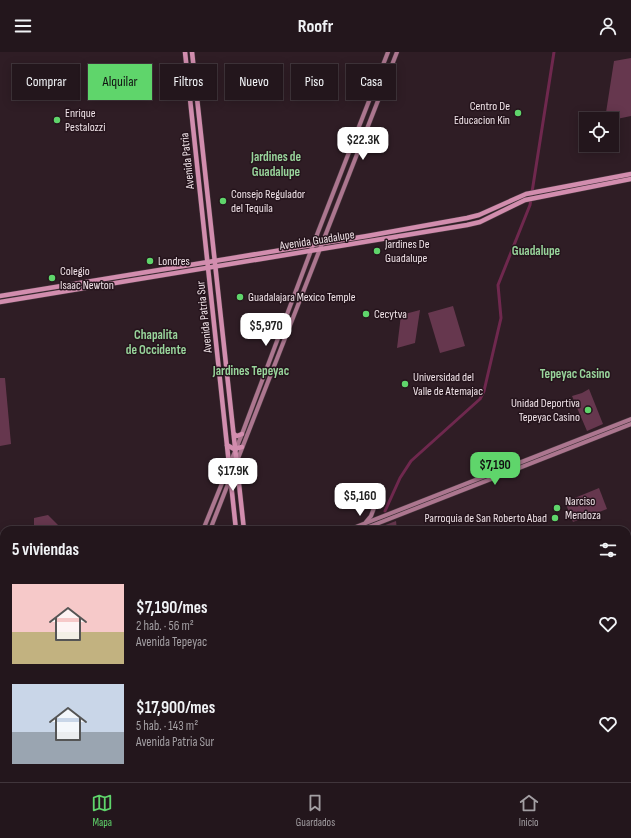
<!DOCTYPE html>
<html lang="es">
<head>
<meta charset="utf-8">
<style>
	body { margin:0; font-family:"Sofia Sans Condensed",sans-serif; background:#2b1f25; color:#f1f3f6; height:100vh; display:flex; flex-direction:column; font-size:15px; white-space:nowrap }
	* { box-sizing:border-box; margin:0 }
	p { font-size:13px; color:#a39fa3 }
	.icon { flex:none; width:22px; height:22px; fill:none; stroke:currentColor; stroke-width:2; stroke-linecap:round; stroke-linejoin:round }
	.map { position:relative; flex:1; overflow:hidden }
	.drawer { position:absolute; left:0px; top:474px; width:631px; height:256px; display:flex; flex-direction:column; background:#23161c; border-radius:12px 12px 0 0; box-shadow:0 2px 10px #0003,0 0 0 1px #40353b }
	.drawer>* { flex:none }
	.hud { position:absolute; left:12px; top:12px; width:400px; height:36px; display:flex; gap:8px }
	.tools { position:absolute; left:579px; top:60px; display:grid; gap:8px }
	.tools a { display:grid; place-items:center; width:40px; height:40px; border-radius:0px; background:#23161c; box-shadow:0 2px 10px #0003,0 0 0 1px #40353b; font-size:20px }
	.price { position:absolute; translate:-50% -34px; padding:0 9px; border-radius:8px; background:#fff; color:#222; font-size:13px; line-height:26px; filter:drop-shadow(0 1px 2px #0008) }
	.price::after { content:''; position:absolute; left:50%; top:24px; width:12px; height:9px; margin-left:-6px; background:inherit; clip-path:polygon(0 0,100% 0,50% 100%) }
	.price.on { background:#5fd56b; color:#111 }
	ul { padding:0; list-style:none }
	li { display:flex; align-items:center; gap:12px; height:100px; padding:0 12px }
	li span { display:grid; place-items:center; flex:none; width:112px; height:80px; border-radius:0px; color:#555 }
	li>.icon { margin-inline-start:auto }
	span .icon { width:48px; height:48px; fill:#fffc; stroke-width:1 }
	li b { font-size:17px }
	h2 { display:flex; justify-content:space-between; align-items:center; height:48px; padding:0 12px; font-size:17px }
	.chip { padding:0 14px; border-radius:0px; background:#23161c; box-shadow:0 2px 10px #0003,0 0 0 1px #40353b; font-size:14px; line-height:36px }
	.chip.on { background:#5fd56b; color:#111 }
	header { display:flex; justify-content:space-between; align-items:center; height:52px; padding:0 12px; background:#23161c; font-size:18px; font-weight:700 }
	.menu { display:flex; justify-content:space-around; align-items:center; height:56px; border-top:1px solid #40353b; background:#23161c; font-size:11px; color:#a39fa3 }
	.menu a { display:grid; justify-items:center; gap:2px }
	.menu .on { color:#5fd56b }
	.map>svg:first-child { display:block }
	.green { fill:#66374e }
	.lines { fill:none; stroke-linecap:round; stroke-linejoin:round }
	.canal { stroke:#6f284e; stroke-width:3 }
	.secondary-casing { stroke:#4a3940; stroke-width:5 }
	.primary-casing { stroke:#4a3940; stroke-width:5.5 }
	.secondary { stroke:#ac768f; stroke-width:4 }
	.primary { stroke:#d28dae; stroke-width:4.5 }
	.poi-dot { fill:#5fd56b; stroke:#25141c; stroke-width:1.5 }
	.labels { text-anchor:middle; stroke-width:3; stroke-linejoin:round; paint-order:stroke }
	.poi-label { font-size:12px; fill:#f0e3e8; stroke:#25141c; text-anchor:start }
	.street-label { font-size:12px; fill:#f0e3e8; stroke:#25141c }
	.neighbourhood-label { font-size:13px; font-weight:bold; fill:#98d49b; stroke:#25141c }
</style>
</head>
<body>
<header><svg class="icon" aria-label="menu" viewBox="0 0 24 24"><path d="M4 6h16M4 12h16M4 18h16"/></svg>Roofr<svg class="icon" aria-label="person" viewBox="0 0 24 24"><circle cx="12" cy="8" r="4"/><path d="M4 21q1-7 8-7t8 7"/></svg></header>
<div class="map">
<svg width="631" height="730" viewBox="0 0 631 730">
	<rect width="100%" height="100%" fill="#2f1d25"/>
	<!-- green -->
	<g class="green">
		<path d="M631 6V64L612 68 605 67 614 9Z"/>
		<path d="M453 254 465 294 440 301 428 261Z"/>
		<path d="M420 258 415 291 397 296 401 263Z"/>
		<path d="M0 326H5L11 392 0 394Z"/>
		<path d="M589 337 603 372 587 379 572 344 582 341Z"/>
		<path d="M599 436 607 457 573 470 565 450Z"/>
		<path d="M48 463 63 478H34V466Z"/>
		<path d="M396 469 397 478H372Z"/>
	</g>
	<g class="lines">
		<!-- canal -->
		<path class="canal" d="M385 459 400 426 411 409 480 347 484 339 501 266 498 233 530 153 554 0"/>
		<defs>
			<g id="secondary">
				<path d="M366 470 371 464 374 456"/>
				<path d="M203 478 242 382 318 180 388 0"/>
				<path d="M210 478 397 0"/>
				<path d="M348 478 631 367"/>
				<path d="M361 478 631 372"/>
				<path d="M0 565 4 564"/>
				<path d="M0 570 4 569"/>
				<path d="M103 730 105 726"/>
				<path d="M112 730 113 726"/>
			</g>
			<g id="primary">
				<path d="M185 0 236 478"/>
				<path d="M192 0 244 478"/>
				<path d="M0 244 367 184 467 166 479 163 526 142 631 122"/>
				<path d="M0 250 467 173 480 170 525 148 631 127"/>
				<path d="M234 382 237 384 242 382"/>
				<path d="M227 393 234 397 242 395"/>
				<path d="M260 730 261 726"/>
				<path d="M269 730V726"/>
			</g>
		</defs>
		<!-- secondary casing -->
		<use href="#secondary" class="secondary-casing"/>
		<!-- primary casing -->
		<use href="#primary" class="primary-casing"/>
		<!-- secondary -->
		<use href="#secondary" class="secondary"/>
		<!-- primary -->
		<use href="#primary" class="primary"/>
	</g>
	<!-- markers -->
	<g class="poi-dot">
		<circle cx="518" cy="61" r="4"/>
		<circle cx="57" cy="68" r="4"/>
		<circle cx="223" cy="149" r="4"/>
		<circle cx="377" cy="199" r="4"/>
		<circle cx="150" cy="209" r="4"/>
		<circle cx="52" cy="226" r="4"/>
		<circle cx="240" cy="245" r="4"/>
		<circle cx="366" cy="262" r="4"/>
		<circle cx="405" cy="332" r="4"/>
		<circle cx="588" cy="358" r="4"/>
		<circle cx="557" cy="456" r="4"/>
		<circle cx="555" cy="466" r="4"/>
	</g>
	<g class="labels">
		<!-- poi labels -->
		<g class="poi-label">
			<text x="510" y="58" text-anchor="end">Centro De<tspan x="510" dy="14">Educacion Kin</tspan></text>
			<text x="65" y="65">Enrique<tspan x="65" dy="14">Pestalozzi</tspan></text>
			<text x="231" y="146">Consejo Regulador<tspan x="231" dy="14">del Tequila</tspan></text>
			<text x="385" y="196">Jardines De<tspan x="385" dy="14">Guadalupe</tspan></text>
			<text x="158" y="213">Londres</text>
			<text x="60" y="223">Colegio<tspan x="60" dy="14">Isaac Newton</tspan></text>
			<text x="248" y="249">Guadalajara Mexico Temple</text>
			<text x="374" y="266">Cecytva</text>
			<text x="413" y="329">Universidad del<tspan x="413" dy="14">Valle de Atemajac</tspan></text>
			<text x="580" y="355" text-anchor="end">Unidad Deportiva<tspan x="580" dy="14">Tepeyac Casino</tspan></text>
			<text x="565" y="453">Narciso<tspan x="565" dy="14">Mendoza</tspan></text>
			<text x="547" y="470" text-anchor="end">Parroquia de San Roberto Abad</text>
		</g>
		<!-- street labels -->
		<g class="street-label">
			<text transform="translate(187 109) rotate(-96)" y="4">Avenida Patria</text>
			<text transform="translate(317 188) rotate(-9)" y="4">Avenida Guadalupe</text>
			<text transform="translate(204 265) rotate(-96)" y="4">Avenida Patria Sur</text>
		</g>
		<!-- neighbourhood labels -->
		<g class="neighbourhood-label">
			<text x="276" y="109">Jardines de<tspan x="276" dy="15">Guadalupe</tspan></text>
			<text x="536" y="203">Guadalupe</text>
			<text x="156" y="287">Chapalita<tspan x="156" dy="15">de Occidente</tspan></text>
			<text x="251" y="323">Jardines Tepeyac</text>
			<text x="575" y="326">Tepeyac Casino</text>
		</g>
	</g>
</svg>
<div class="tools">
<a><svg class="icon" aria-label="locate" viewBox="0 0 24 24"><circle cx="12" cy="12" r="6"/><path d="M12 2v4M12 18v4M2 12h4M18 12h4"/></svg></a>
</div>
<b class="price" style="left:363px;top:109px">$22.3K</b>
<b class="price" style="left:266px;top:295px">$5,970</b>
<b class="price on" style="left:495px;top:434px">$7,190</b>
<b class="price" style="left:233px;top:440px">$17.9K</b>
<b class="price" style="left:360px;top:465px">$5,160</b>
<div class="hud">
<a class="chip">Comprar</a>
<a class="chip on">Alquilar</a>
<a class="chip">Filtros</a>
<a class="chip">Nuevo</a>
<a class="chip">Piso</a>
<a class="chip">Casa</a>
</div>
<section class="drawer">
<h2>5 viviendas<svg class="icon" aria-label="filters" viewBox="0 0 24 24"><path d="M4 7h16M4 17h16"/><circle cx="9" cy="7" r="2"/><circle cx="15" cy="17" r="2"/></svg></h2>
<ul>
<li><span style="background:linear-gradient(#f6c9c9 60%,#c2b280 0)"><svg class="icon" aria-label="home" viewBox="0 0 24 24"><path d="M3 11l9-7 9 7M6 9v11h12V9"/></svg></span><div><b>$7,190/mes</b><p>2 hab. · 56 m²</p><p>Avenida Tepeyac</p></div><svg class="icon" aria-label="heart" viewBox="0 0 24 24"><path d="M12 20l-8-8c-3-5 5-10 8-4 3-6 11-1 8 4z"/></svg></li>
<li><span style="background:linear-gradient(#c9d6e8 60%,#9aa5b1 0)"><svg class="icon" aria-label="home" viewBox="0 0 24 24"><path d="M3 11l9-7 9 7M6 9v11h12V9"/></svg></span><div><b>$17,900/mes</b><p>5 hab. · 143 m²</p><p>Avenida Patria Sur</p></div><svg class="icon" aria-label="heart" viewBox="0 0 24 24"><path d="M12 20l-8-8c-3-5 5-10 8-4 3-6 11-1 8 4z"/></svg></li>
</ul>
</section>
</div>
<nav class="menu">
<a class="on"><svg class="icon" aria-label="map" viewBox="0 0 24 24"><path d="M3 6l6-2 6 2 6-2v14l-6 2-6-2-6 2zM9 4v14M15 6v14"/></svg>Mapa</a>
<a><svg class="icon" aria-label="saved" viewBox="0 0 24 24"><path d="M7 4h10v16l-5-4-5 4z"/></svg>Guardados</a>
<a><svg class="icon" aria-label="home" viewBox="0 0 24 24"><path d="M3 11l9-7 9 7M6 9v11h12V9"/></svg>Inicio</a>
</nav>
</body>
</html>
